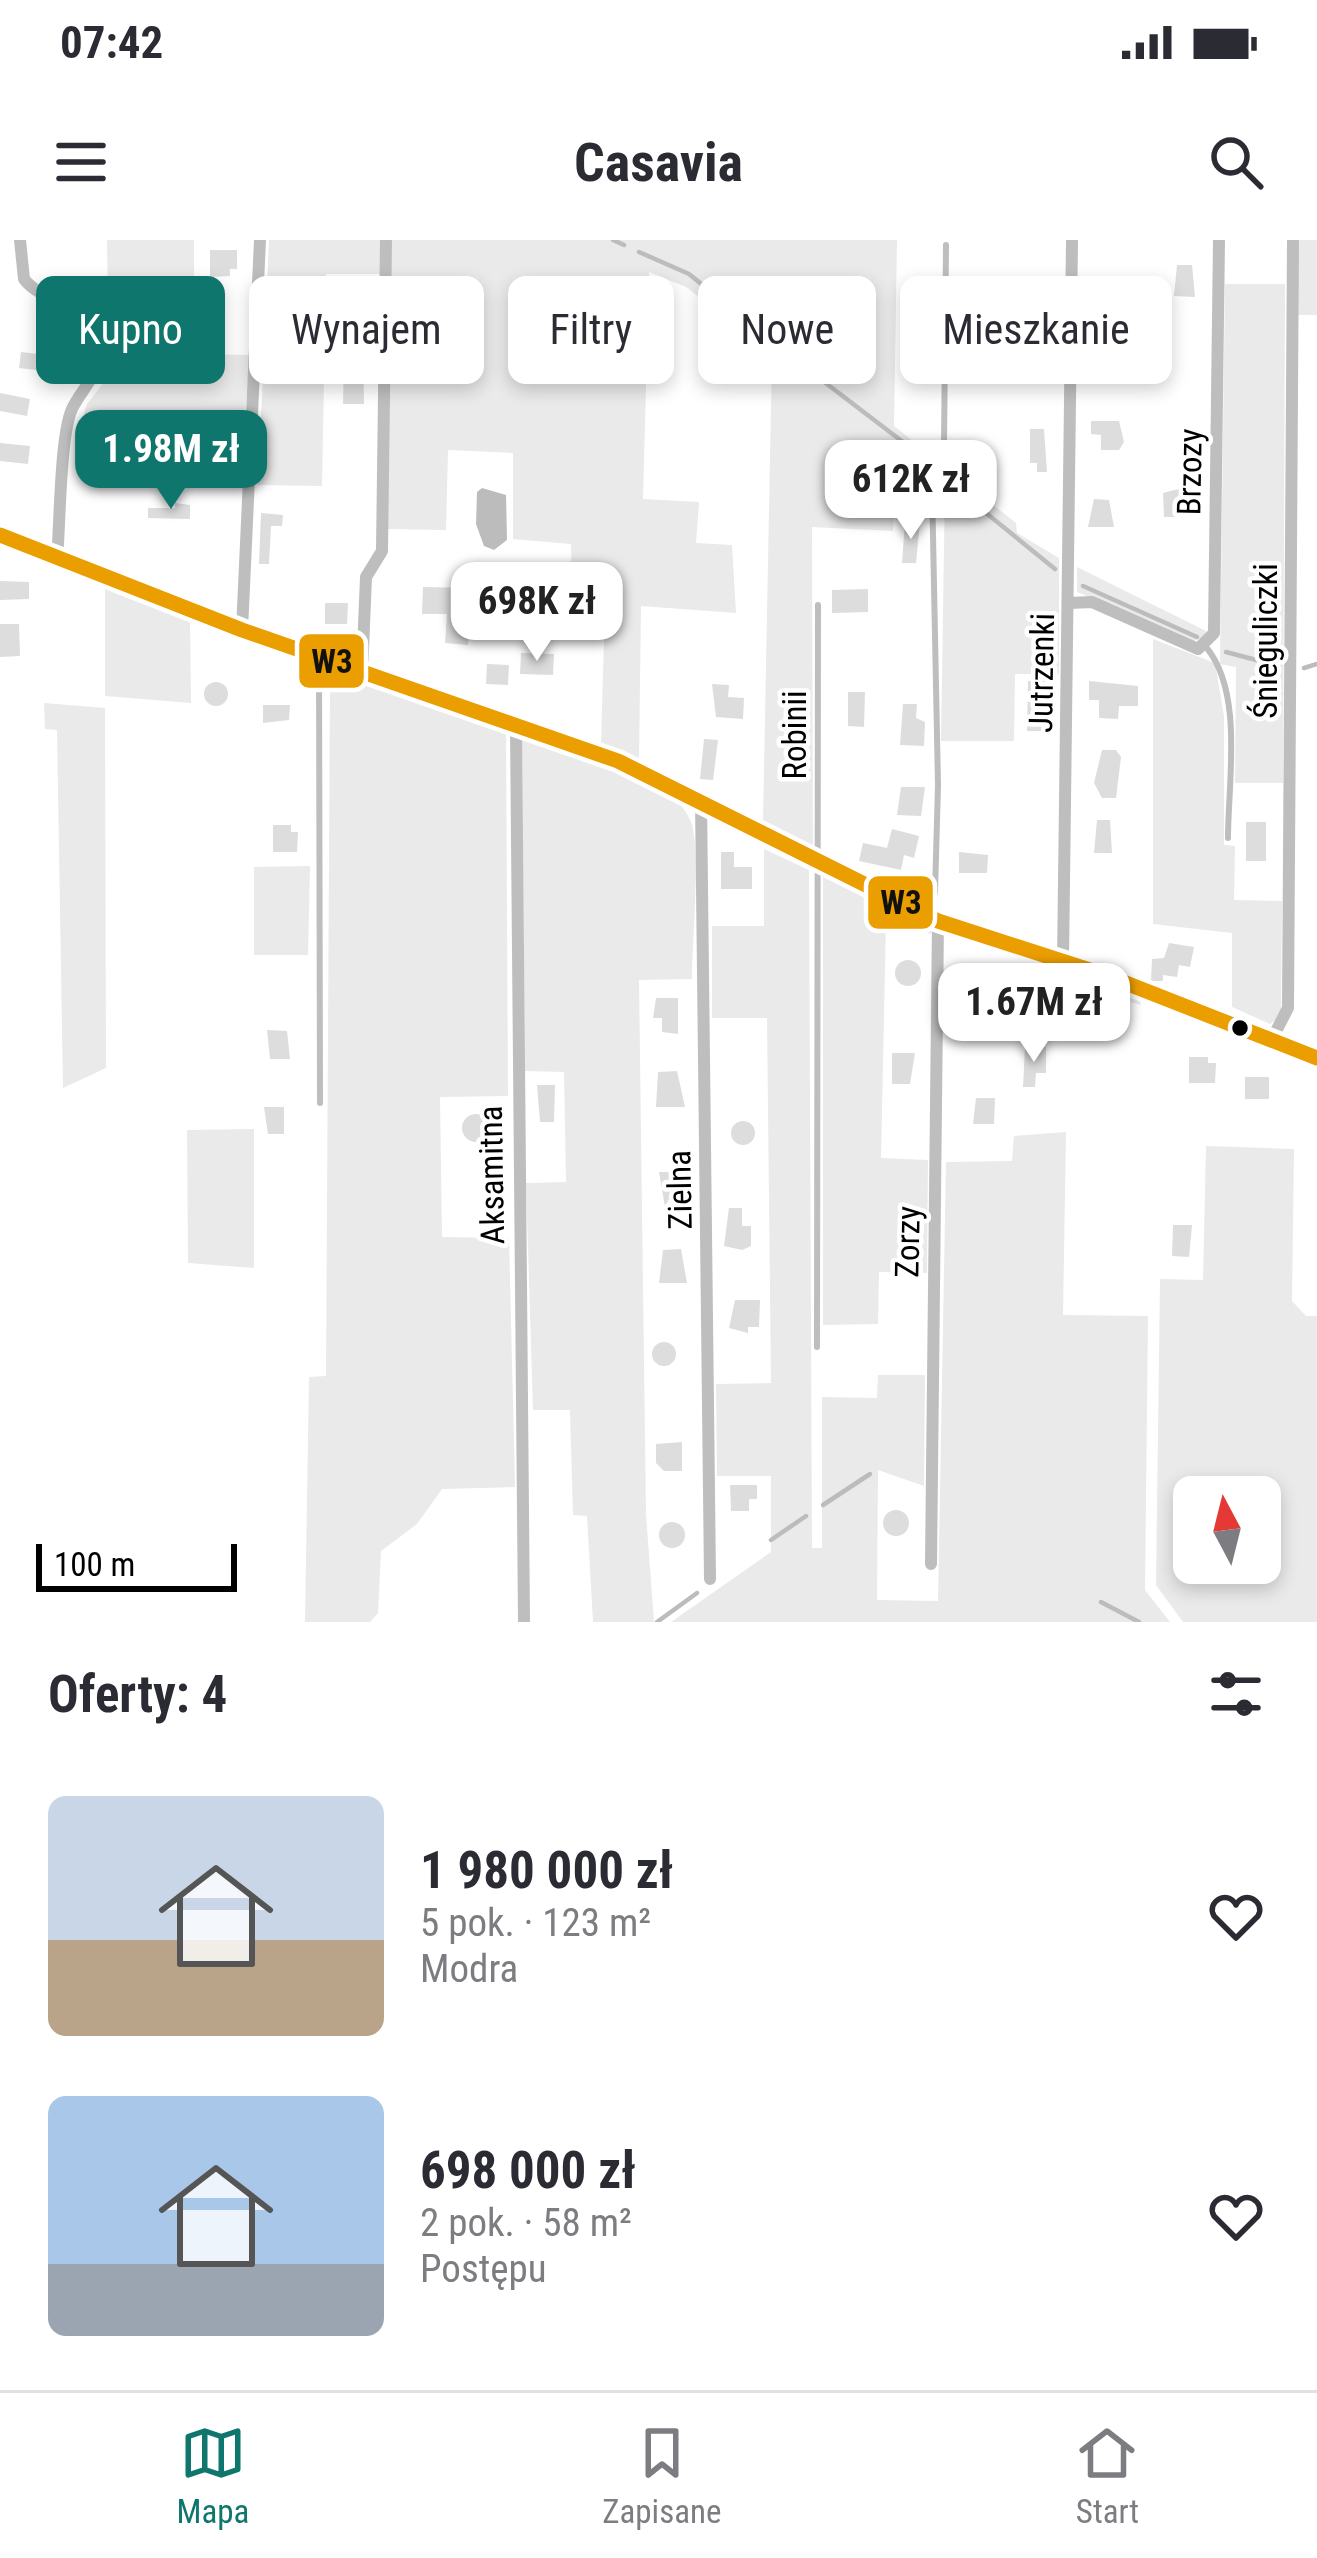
<!DOCTYPE html>
<html lang="pl">
<head>
<meta charset="utf-8">
<style>
	body { margin:0; font-family:"Roboto Condensed",sans-serif; background:#f7f7f7; color:#2b2b33; height:100vh; display:flex; flex-direction:column; font-size:45px; white-space:nowrap }
	* { box-sizing:border-box; margin:0 }
	p { font-size:39px; color:#7c7c81 }
	.icon { flex:none; width:66px; height:66px; fill:none; stroke:currentColor; stroke-width:2; stroke-linecap:round; stroke-linejoin:round }
	.map { position:relative; height:1382px; overflow:hidden }
	.details { display:flex; flex-direction:column; background:#fff; flex:1 }
	.details>* { flex:none }
	.hud { position:absolute; left:36px; top:36px; width:1245px; height:108px; display:flex; gap:24px }
	.needle { width:78px; rotate:353deg }
	.buttons { position:absolute; left:1173px; top:1236px; display:grid; gap:24px }
	.buttons a { display:grid; place-items:center; width:108px; height:108px; border-radius:18px; background:#fff; box-shadow:0 6px 18px #0003; font-size:60px }
	.scale { position:absolute; left:36px; bottom:30px; width:201px; box-sizing:border-box; padding-left:12px; border:6px solid #000; border-top:0; font-size:33px; line-height:42px; white-space:nowrap; color:#000; -webkit-text-stroke:9px #fff; paint-order:stroke }
	.price { position:absolute; translate:-50% -102px; padding:0 27px; border-radius:24px; background:#fff; color:#222; font-size:39px; line-height:78px; filter:drop-shadow(0 3px 6px #0008) }
	.price::after { content:''; position:absolute; left:50%; top:72px; width:36px; height:27px; margin-left:-18px; background:inherit; clip-path:polygon(0 0,100% 0,50% 100%) }
	.price.current { background:#0f766e; color:#fff }
	ul { padding:0; list-style:none }
	li { display:flex; align-items:center; gap:36px; height:300px; padding:0 48px }
	li span { display:grid; place-items:center; flex:none; width:336px; height:240px; border-radius:18px; color:#555 }
	li>.icon { margin-inline-start:auto }
	span .icon { width:144px; height:144px; fill:#fffc; stroke-width:1 }
	li b { font-size:51px }
	h2 { display:flex; justify-content:space-between; align-items:center; height:144px; padding:0 48px; font-size:51px }
	.pill { padding:0 42px; border-radius:18px; background:#fff; box-shadow:0 6px 18px #0003; font-size:42px; line-height:108px }
	.pill.current { background:#0f766e; color:#fff }
	.status { display:flex; justify-content:space-between; align-items:center; height:84px; padding:0 60px; background:#fff; direction:ltr }
	.status svg { height:33px; fill:currentColor }
	header { display:flex; justify-content:space-between; align-items:center; height:156px; padding:0 48px; background:#fff; font-size:54px; font-weight:700 }
	.tab-bar { display:flex; justify-content:space-around; align-items:center; height:168px; border-top:3px solid #e1e1e2; background:#fff; font-size:33px; color:#7c7c81 }
	.tab-bar a { display:grid; justify-items:center; gap:6px }
	.tab-bar .current { color:#0f766e }
	.map>svg:first-child { display:block }
	.green { fill:#eaeaea; fill-rule:evenodd }
	.water { fill:#bcbcbc }
	.lines { fill:none; stroke-linecap:round; stroke-linejoin:round }
	.stream { stroke:#bcbcbc; stroke-width:4.5 }
	.building { fill:#ddd }
	.lane { stroke:#bebebe; stroke-width:6 }
	.street { stroke:#bebebe; stroke-width:12 }
	.bus-1-casing { stroke:#fff; stroke-width:24 }
	.bus-1 { stroke:#eb9e00; stroke-width:15 }
	.bus-dot { fill:#000; stroke:#fff; stroke-width:4.5 }
	.labels { text-anchor:middle; stroke-width:9; stroke-linejoin:round; paint-order:stroke }
	.street-label { font-size:33px; fill:#000; stroke:#fff }
	.line-badge { stroke:#fff; stroke-width:4.5 }
	.pale-badge-label { font-size:33px; text-anchor:middle; font-weight:bold; fill:#111 }
</style>
</head>
<body>
<div class="status"><b>07:42</b><svg viewBox="0 0 49 12"><path d="M0 12V9h3v3zM5 12V6h3v6zM10 12V3h3v9zM15 12V0h3v12zM26 1h20v11H26zM47 4h2v5h-2z"/></svg></div>
<header><svg class="icon" aria-label="menu" viewBox="0 0 24 24"><path d="M4 6h16M4 12h16M4 18h16"/></svg>Casavia<svg class="icon" aria-label="search" viewBox="0 0 24 24"><circle cx="10" cy="10" r="6"/><path d="M15 15l6 6"/></svg></header>
<div class="map">
<svg width="1317" height="1382" viewBox="0 0 1317 1382">
	<rect width="100%" height="100%" fill="#fff"/>
	<!-- green -->
	<g class="green">
		<path d="M107 0H194V114L250 115 242 210 195 208 194 188 81 183 87 164 109 136Z"/>
		<path d="M269 0H382L381 34H326L322 246 258 245Z"/>
		<path d="M391 0H897L894 186 1016 283 1017 293 1059 318V434H1015L1014 501H941L945 245 896 209 893 291 812 287 813 611 763 582 772 114 686 47 649 32 643 259 699 262 696 303 732 305 736 373 641 366 639 519 601 504 605 365 572 363 571 304 513 299V213L448 210 446 290 387 289Z"/>
		<path d="M1298 0H1317V75H1297Z"/>
		<path d="M1225 44H1285L1283 543H1235L1236 427 1220 424Z"/>
		<path d="M1077 327 1206 391 1204 397 1193 401 1077 352Z"/>
		<path d="M105 348 190 378 191 463 105 456Z"/>
		<path d="M1153 399 1215 423 1224 476V605L1235 606 1234 660 1282 661 1281 776 1270 784 1232 767V693L1153 684Z"/>
		<path d="M360 438 506 491 508 856 440 857 442 997 509 998 515 1247 442 1249 417 1284 381 1311 378 1373 370 1382H305L309 1137 326 1136 330 445 340 440 358 445Z"/>
		<path d="M44 463 105 468 106 828 63 848 57 490 45 489Z"/>
		<path d="M522 498C570 512 671 531 691 582 701 609 692 704 692 739L639 740 646 1274 654 1382H593L587 1276 573 1275 570 1170H533L526 943 566 942 564 832 525 831Z"/>
		<path d="M764 609 809 630 812 1308H822V1157L877 1158 878 1135H925L924 1246 878 1230 877 1360 938 1361 946 922 1012 921 1014 896 1066 892 1063 1075 1148 1076 1145 1350 1170 1382H671L771 1312V1236H717L716 1144 771 1143 767 778H712V686H764Z"/>
		<path d="M310 626 308 715H254V627Z"/>
		<path d="M823 637 932 685 931 694 886 681 881 918 928 920 927 1033 879 1032 878 1084 823 1085Z"/>
		<path d="M1040 722 1137 754 1141 765 1037 737Z"/>
		<path d="M254 889V1028L188 1023 187 890Z"/>
		<path d="M1206 906 1294 909 1292 1061 1306 1076H1317V1382H1183L1156 1345 1160 1039 1203 1040ZM1194 1257H1260V1323H1194Z"/>
	</g>
	<!-- water -->
	<path class="water" d="M482 248 506 255 507 300 494 310 484 306 476 284 477 252Z"/>
	<g class="lines">
		<!-- stream -->
		<g class="stream">
			<path d="M613 0 624 5"/>
			<path d="M639 12 689 34 805 128"/>
			<path d="M823 141 920 215"/>
			<path d="M938 231 956 248"/>
			<path d="M970 260 1055 329"/>
			<path d="M1083 346 1197 397"/>
			<path d="M1226 412 1279 426"/>
			<path d="M1304 428 1317 424"/>
			<path d="M823 1265 870 1234"/>
			<path d="M771 1300 806 1276"/>
			<path d="M1101 1362 1139 1382"/>
			<path d="M657 1382 697 1353"/>
		</g>
	</g>
	<!-- building -->
	<g class="building">
		<path d="M210 10H237V29H230V36L210 37Z"/>
		<path d="M1177 25H1192L1195 57 1174 56Z"/>
		<path d="M341 42H359L360 89H340Z"/>
		<path d="M21 112 71 118 69 134 19 128Z"/>
		<path d="M363 116 364 164H343L344 117Z"/>
		<path d="M0 153 30 159 27 176 0 171Z"/>
		<path d="M1091 181H1119L1124 202 1119 210H1101V195L1091 194Z"/>
		<path d="M1030 189H1044L1047 232H1037V223H1030Z"/>
		<path d="M79 192 115 195 114 212 78 210Z"/>
		<path d="M0 203 30 206 28 224 0 221Z"/>
		<path d="M142 206 191 208V218L141 219Z"/>
		<path d="M1190 246 1191 277H1164L1163 253Z"/>
		<path d="M1094 259 1109 260 1114 287H1088Z"/>
		<path d="M175 263 190 265V279L148 278V268H175Z"/>
		<path d="M261 273 283 275 282 286H271L269 324H259Z"/>
		<path d="M905 281H920L916 323H902Z"/>
		<path d="M507 334H531L530 355H522L521 383H499L500 348H507Z"/>
		<path d="M0 341 29 342V359L0 360Z"/>
		<path d="M423 347 472 348 468 405 445 403 447 374H422Z"/>
		<path d="M868 349V372L832 373V350Z"/>
		<path d="M325 363H348L347 384H325Z"/>
		<path d="M0 384H19L20 416 0 417Z"/>
		<path d="M521 413 554 414 553 435 520 434Z"/>
		<path d="M487 424 509 425 508 445 486 444Z"/>
		<path d="M1028 441H1046V491H1027Z"/>
		<path d="M1089 441 1138 446V466H1119L1118 479 1099 478V460H1089Z"/>
		<circle cx="216" cy="454" r="12"/>
		<path d="M712 444 729 445 728 457 744 458 743 479 716 477Z"/>
		<path d="M848 452H865L864 487 848 486Z"/>
		<path d="M903 464H917L916 478 925 482 924 506 900 505Z"/>
		<path d="M263 465H290L289 480 263 483Z"/>
		<path d="M704 499 718 500 713 540 700 539Z"/>
		<path d="M1102 510H1116L1121 517 1116 558H1102L1094 543Z"/>
		<path d="M901 547H925L921 576 897 575Z"/>
		<path d="M1097 580H1110L1112 613H1094Z"/>
		<rect x="1246" y="582" width="20" height="39"/>
		<path d="M273 585H291V592H298L297 612H273Z"/>
		<path d="M892 589 919 596 914 618 904 615 901 630 859 621 863 603 887 608Z"/>
		<path d="M721 612H734V627H752V649H721Z"/>
		<path d="M959 612 988 615 987 633H959Z"/>
		<path d="M1169 703 1194 707 1190 727 1179 725 1177 737 1163 735V741H1151L1152 719 1164 718Z"/>
		<circle cx="908" cy="733" r="13"/>
		<path d="M656 758H678V794L662 792V778H653Z"/>
		<path d="M267 790 287 791 290 819H270Z"/>
		<path d="M1025 807H1046V833H1036L1035 847H1023Z"/>
		<path d="M892 813H915L910 844H892Z"/>
		<path d="M1189 817H1208V823H1216L1215 843H1189Z"/>
		<path d="M677 831 685 867H656L658 832Z"/>
		<rect x="1245" y="837" width="24" height="22"/>
		<path d="M537 845H555L554 882H540Z"/>
		<path d="M976 858H995L994 884H973Z"/>
		<path d="M264 867H284V894H268Z"/>
		<circle cx="476" cy="888" r="14"/>
		<circle cx="743" cy="893" r="12"/>
		<path d="M671 921H683L684 933H679L680 955H671L665 967 659 932H671Z"/>
		<path d="M729 968H742V986H751V1006L742 1010 724 1006Z"/>
		<path d="M1173 985H1192L1189 1017 1172 1016Z"/>
		<path d="M681 1009 687 1043H659L663 1010Z"/>
		<path d="M735 1060H760L759 1087H748V1093L729 1088Z"/>
		<circle cx="664" cy="1114" r="12"/>
		<path d="M682 1202V1231H664L656 1223V1204Z"/>
		<path d="M730 1245H757V1259H749V1271H731Z"/>
		<circle cx="896" cy="1283" r="13"/>
		<circle cx="672" cy="1295" r="13"/>
	</g>
	<g class="lines">
		<!-- lane -->
		<g class="lane">
			<path d="M1206 407C1244 452 1228 542 1228 598"/>
			<path d="M319 417 320 863"/>
			<path d="M929 675 935 652 938 545 932 245 934 221 944 206 946 5"/>
			<path d="M817 1107 818 365"/>
		</g>
		<!-- street -->
		<g class="street">
			<path d="M20 0 24 39C41 61 77 63 94 85 118 116 84 144 72 169 60 195 60 286 57 319"/>
			<path d="M0 295 242 390 618 521 938 681 1108 736 1317 818"/>
			<path d="M1069 363 1092 362 1198 409 1214 393 1219 0"/>
			<path d="M242 390 260 0"/>
			<path d="M362 434 366 337 382 311 386 0"/>
			<path d="M516 487 524 1382"/>
			<path d="M701 559 710 1339"/>
			<path d="M1063 722 1072 0"/>
			<path d="M1272 799 1288 768 1293 0"/>
			<path d="M931 1324 938 681"/>
		</g>
		<defs>
			<path id="bus-1" d="M0 295 242 390 618 521 938 681 1108 736 1317 818"/>
		</defs>
		<!-- bus-1 casing -->
		<use href="#bus-1" class="bus-1-casing"/>
		<!-- bus-1 -->
		<use href="#bus-1" class="bus-1"/>
	</g>
	<!-- markers -->
	<circle class="bus-dot" cx="1240" cy="788" r="10"/>
	<g class="labels">
		<!-- street labels -->
		<g class="street-label">
			<text transform="translate(1189 232) rotate(-89)" y="12">Brzozy</text>
			<text transform="translate(1265 401) rotate(-90)" y="12">Śnieguliczki</text>
			<text transform="translate(1041 433) rotate(-89)" y="12">Jutrzenki</text>
			<text transform="translate(794 495) rotate(-90)" y="12">Robinii</text>
			<text transform="translate(491 935) rotate(-91)" y="12">Aksamitna</text>
			<text transform="translate(679 950) rotate(-91)" y="12">Zielna</text>
			<text transform="translate(907 1002) rotate(-89)" y="12">Zorzy</text>
		</g>
	</g>
	<g class="line-badge">
		<rect x="297" y="392" width="69" height="58" rx="12" fill="#eb9e00"/>
		<rect x="866" y="634" width="69" height="57" rx="12" fill="#eb9e00"/>
	</g>
	<g class="pale-badge-label">
		<text x="332" y="433">W3</text>
		<text x="901" y="674">W3</text>
	</g>
</svg>
<div class="buttons">
<a><svg class="needle" viewBox="-14 -14 28 28"><path d="M0-13l5 13h-10z" fill="#e53935"/><path d="M0 13l5-13h-10z" fill="#7c7c81"/></svg></a>
</div>
<div class="scale">100 m</div>
<b class="price current" style="left:171px;top:272px">1.98M zł</b>
<b class="price" style="left:911px;top:302px">612K zł</b>
<b class="price" style="left:537px;top:424px">698K zł</b>
<b class="price" style="left:1034px;top:825px">1.67M zł</b>
<div class="hud">
<a class="pill current">Kupno</a>
<a class="pill">Wynajem</a>
<a class="pill">Filtry</a>
<a class="pill">Nowe</a>
<a class="pill">Mieszkanie</a>
</div>
</div>
<section class="details">
<h2>Oferty: 4<svg class="icon" aria-label="filters" viewBox="0 0 24 24"><path d="M4 7h16M4 17h16"/><circle cx="9" cy="7" r="2"/><circle cx="15" cy="17" r="2"/></svg></h2>
<ul>
<li><span style="background:linear-gradient(#c9d6e8 60%,#b9a48a 0)"><svg class="icon" aria-label="home" viewBox="0 0 24 24"><path d="M3 11l9-7 9 7M6 9v11h12V9"/></svg></span><div><b>1 980 000 zł</b><p>5 pok. · 123 m²</p><p>Modra</p></div><svg class="icon" aria-label="heart" viewBox="0 0 24 24"><path d="M12 20l-8-8c-3-5 5-10 8-4 3-6 11-1 8 4z"/></svg></li>
<li><span style="background:linear-gradient(#a9c7e8 70%,#9aa5b1 0)"><svg class="icon" aria-label="home" viewBox="0 0 24 24"><path d="M3 11l9-7 9 7M6 9v11h12V9"/></svg></span><div><b>698 000 zł</b><p>2 pok. · 58 m²</p><p>Postępu</p></div><svg class="icon" aria-label="heart" viewBox="0 0 24 24"><path d="M12 20l-8-8c-3-5 5-10 8-4 3-6 11-1 8 4z"/></svg></li>
</ul>
</section>
<nav class="tab-bar">
<a class="current"><svg class="icon" aria-label="map" viewBox="0 0 24 24"><path d="M3 6l6-2 6 2 6-2v14l-6 2-6-2-6 2zM9 4v14M15 6v14"/></svg>Mapa</a>
<a><svg class="icon" aria-label="saved" viewBox="0 0 24 24"><path d="M7 4h10v16l-5-4-5 4z"/></svg>Zapisane</a>
<a><svg class="icon" aria-label="home" viewBox="0 0 24 24"><path d="M3 11l9-7 9 7M6 9v11h12V9"/></svg>Start</a>
</nav>
</body>
</html>
